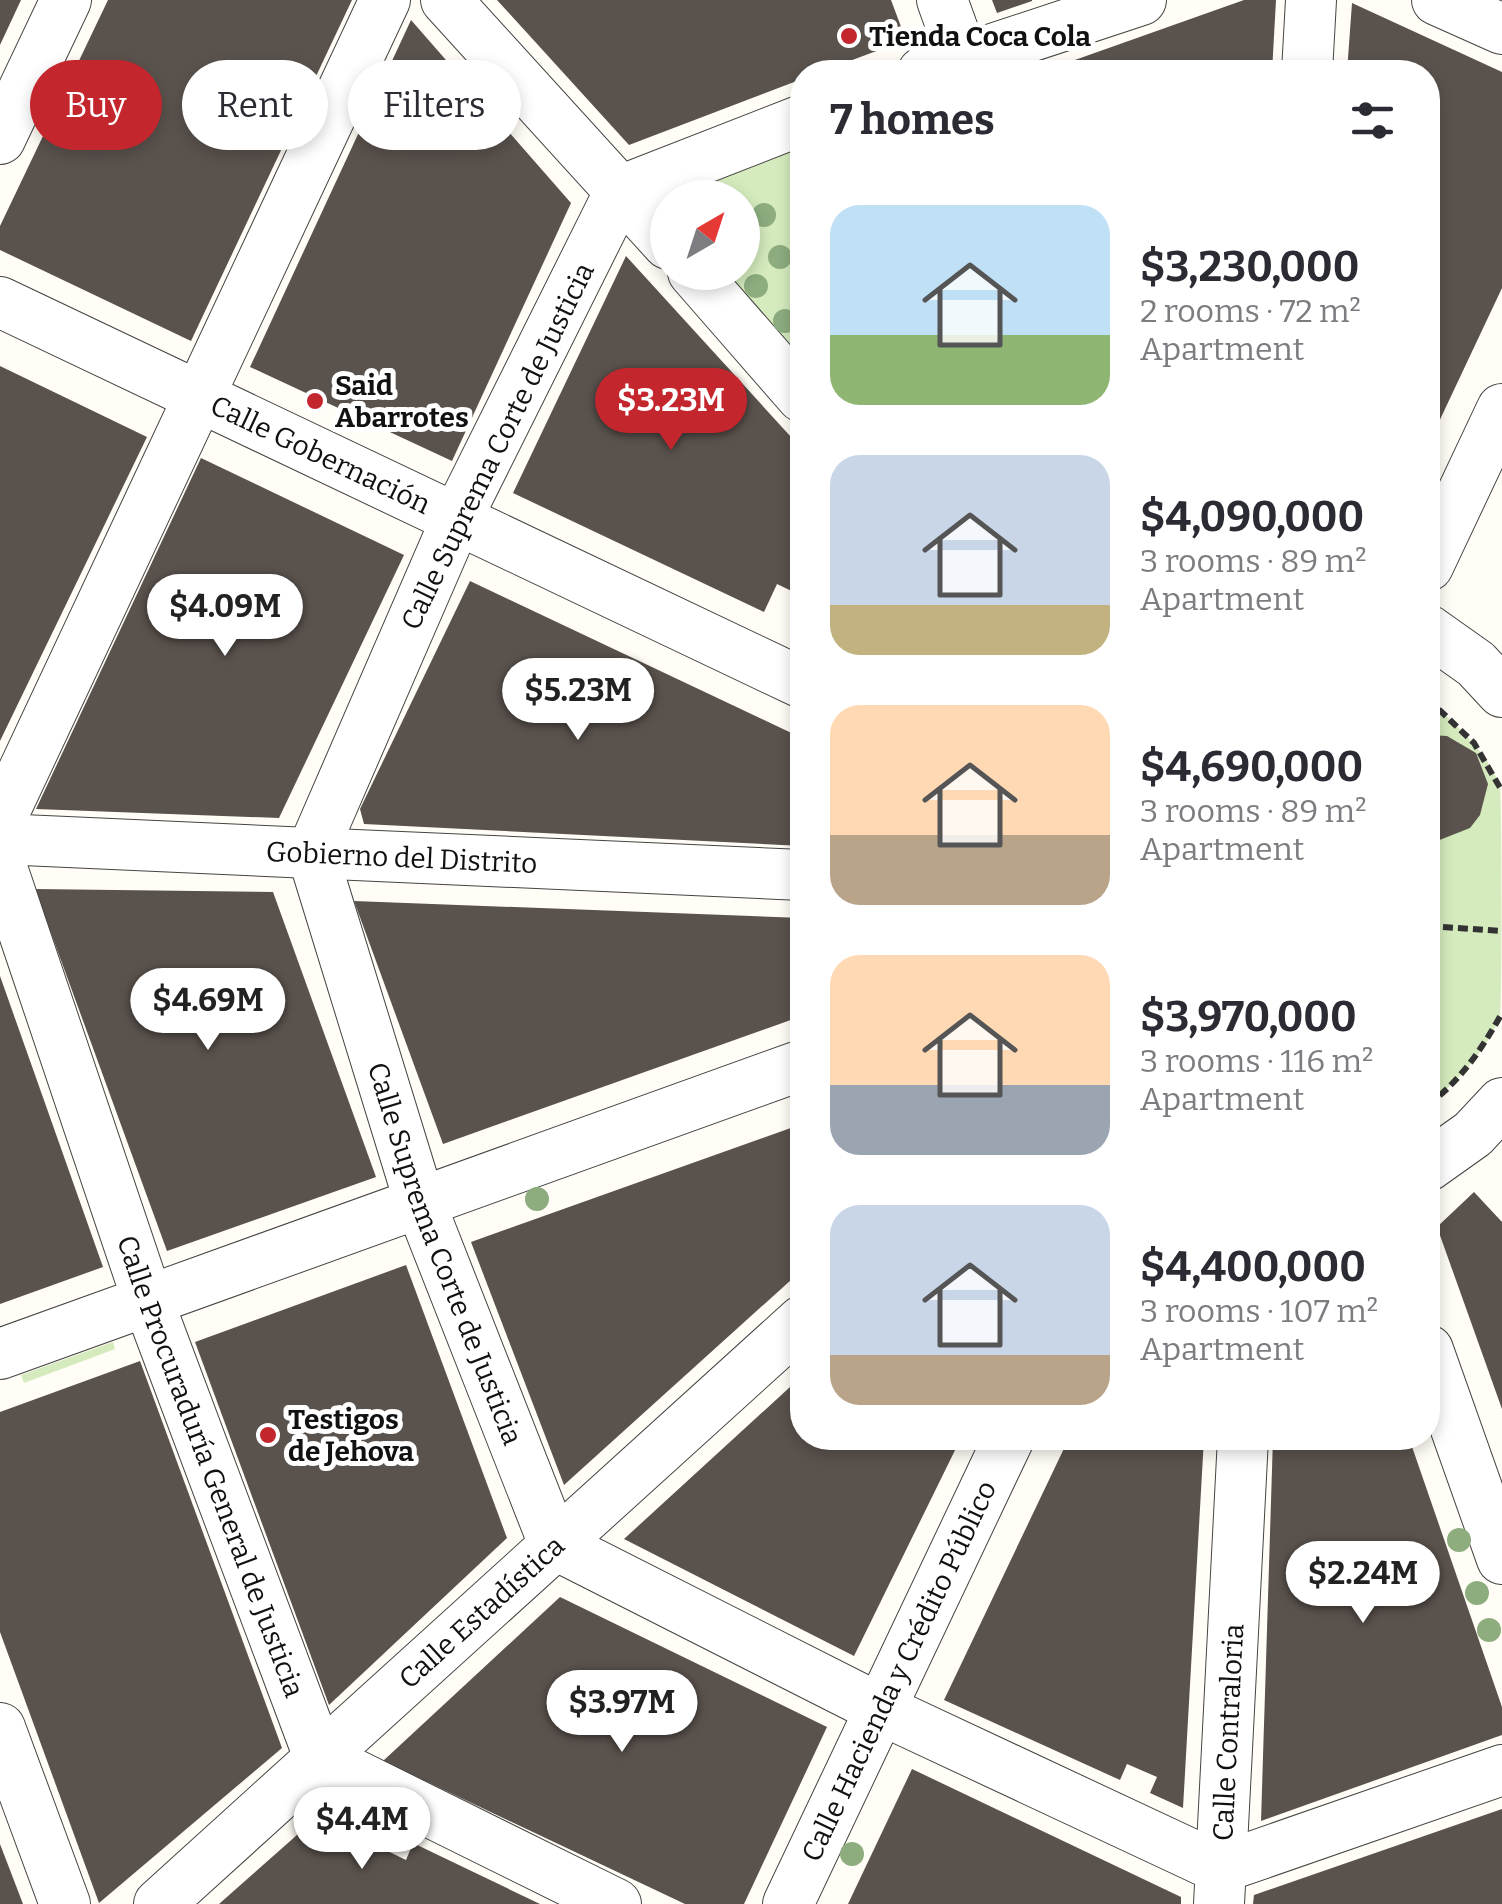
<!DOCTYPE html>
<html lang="en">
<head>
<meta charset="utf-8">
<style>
	body { margin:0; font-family:Bitter,serif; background:#f7f7f7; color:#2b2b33; height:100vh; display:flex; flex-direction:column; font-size:38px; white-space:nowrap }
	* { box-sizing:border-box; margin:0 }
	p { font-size:32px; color:#7c7c81 }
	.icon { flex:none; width:55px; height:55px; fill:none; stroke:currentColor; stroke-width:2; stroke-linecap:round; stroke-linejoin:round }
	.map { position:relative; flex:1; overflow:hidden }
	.side { position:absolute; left:790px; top:60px; width:650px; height:1390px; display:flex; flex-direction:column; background:#fff; border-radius:40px; box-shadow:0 5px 15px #0003 }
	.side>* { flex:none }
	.guide { position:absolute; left:30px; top:60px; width:610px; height:90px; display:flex; gap:20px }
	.needle { width:65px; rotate:39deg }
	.tools { position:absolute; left:650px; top:180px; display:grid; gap:20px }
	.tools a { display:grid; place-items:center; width:110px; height:110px; border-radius:50%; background:#fff; box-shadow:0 5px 15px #0003; font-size:50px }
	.price { position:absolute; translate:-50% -85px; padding:0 22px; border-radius:35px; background:#fff; color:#222; font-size:32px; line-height:65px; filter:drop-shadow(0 2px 5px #0008) }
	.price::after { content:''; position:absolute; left:50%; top:60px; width:30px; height:22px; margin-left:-15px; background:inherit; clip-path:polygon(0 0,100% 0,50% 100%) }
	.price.on { background:#c4262e; color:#fff }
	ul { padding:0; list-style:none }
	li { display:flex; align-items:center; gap:30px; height:250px; padding:0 40px }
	li span { display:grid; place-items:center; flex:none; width:280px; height:200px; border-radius:30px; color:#555 }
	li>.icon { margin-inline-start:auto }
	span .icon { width:120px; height:120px; fill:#fffc; stroke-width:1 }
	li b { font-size:42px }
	h2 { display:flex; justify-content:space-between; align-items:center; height:120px; padding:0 40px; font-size:42px }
	.tag { padding:0 35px; border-radius:45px; background:#fff; box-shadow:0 5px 15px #0003; font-size:35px; line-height:90px }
	.tag.on { background:#c4262e; color:#fff }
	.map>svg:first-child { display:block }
	.green { fill:#d5ebbd }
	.building { fill:#5a524d }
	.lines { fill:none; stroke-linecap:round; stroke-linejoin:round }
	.minor-casing { stroke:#444; stroke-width:52 }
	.path { stroke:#333; stroke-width:6; stroke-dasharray:10 5; stroke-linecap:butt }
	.minor { stroke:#fff; stroke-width:50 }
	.tree { fill:#8dad7f }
	.poi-dot { fill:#c4262e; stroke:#fff; stroke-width:4 }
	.labels { text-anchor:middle; stroke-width:10; stroke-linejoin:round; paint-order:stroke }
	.poi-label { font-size:28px; font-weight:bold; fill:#111; stroke:#fff; text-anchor:start }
	.street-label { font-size:28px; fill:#111; stroke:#fff }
</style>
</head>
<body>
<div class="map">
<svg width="1502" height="1904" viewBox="0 0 1502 1904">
	<rect width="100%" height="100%" fill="#fffdf5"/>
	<!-- green -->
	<g class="green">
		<path d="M802 141V394L697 273 742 272V198H668L667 239 654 224 663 185Z"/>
		<path d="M1428 699C1454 724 1488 751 1500 787 1502 804 1502 1003 1500 1017 1485 1052 1457 1082 1428 1105Z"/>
		<path d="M113 1342 115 1349 24 1383 21 1375Z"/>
	</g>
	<!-- building -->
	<g class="building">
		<path d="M0 0H21L0 45Z"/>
		<path d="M108 0H352L191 341 0 250V226Z"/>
		<path d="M497 0H891L906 40 820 72H802V79L629 145Z"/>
		<path d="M992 0H1032V1L997 13Z"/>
		<path d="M1244 0H1276L1272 72H1041Z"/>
		<path d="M1352 3 1502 72V288L1428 445V72H1347Z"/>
		<path d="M411 20 571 203 452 461 250 367Z"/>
		<path d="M626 256 802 449V596L777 584 764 612 513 493Z"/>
		<path d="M0 366 147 437 0 741Z"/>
		<path d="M201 458 404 555 279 818 36 809Z"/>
		<path d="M470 581 802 738V846L364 824 360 809Z"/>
		<path d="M1428 735 1447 736 1476 753 1488 784 1480 815 1470 828 1437 841 1428 840Z"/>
		<path d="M35 889 273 892 376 1177 167 1251Z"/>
		<path d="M354 901 802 918V1016L443 1144Z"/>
		<path d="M0 976 103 1267 0 1304Z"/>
		<path d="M802 1124V1270L564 1485 471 1242Z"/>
		<path d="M1474 1192 1502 1222V1409L1437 1227Z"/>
		<path d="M406 1265 507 1538 329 1705 195 1342Z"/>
		<path d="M140 1361 282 1748 99 1903 0 1632V1412Z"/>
		<path d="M802 1376V1438H961L854 1656 624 1539Z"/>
		<path d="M1069 1438H1204L1183 1808 1150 1793 1157 1777 1127 1764 1120 1780 944 1700Z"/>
		<path d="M1273 1438H1409L1502 1707V1735L1261 1821Z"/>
		<path d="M560 1597 827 1727 744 1904H685L383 1761Z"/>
		<path d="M912 1769 1181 1897V1904H848Z"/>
		<path d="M332 1804 383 1829 375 1845 406 1860 413 1843 540 1904H219Z"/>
		<path d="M1502 1809V1904H1253L1254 1895Z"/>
		<path d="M0 1844 23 1904H0Z"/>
	</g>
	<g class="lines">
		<defs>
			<g id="minor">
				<path d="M446 0 668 244"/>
				<path d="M942 0 968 72"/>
				<path d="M1437 0 1502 29"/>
				<path d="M923 72 1141 0"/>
				<path d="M1307 72 1311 0"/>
				<path id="s1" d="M802 120 620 191 457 518 312 852 420 1203 554 1544 878 1708 1220 1868 1502 1770"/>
				<path d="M0 139 66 0"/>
				<path d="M693 272 802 397"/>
				<path id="s2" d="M0 302 802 683"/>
				<path d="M1428 566 1502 409"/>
				<path d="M1428 630 1476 664 1502 692"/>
				<path d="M0 821 385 0"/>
				<path id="s3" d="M0 839 802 875"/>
				<path id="s4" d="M0 862 148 1301 319 1757 616 1904"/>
				<path d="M1428 1166 1473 1134 1502 1103"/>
				<path d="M1428 1350 1502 1559"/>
				<path d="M0 1354 802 1065"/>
				<path d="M0 1728 65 1904"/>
				<path id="s5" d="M159 1904 802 1321"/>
				<path id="s6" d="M788 1904 1009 1438"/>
				<path id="s7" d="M1219 1904 1243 1438"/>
			</g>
		</defs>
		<!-- minor casing -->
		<use href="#minor" class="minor-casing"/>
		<!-- path -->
		<g class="path">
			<path d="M802 213 796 215 802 233"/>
			<path d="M1428 699 1474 743 1502 791"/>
			<path d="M1428 926 1502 931"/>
			<path d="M1428 1105C1461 1080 1482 1049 1502 1013"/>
		</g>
		<!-- minor -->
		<use href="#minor" class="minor"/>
	</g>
	<!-- trees -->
	<g class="tree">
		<circle cx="764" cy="215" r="12"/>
		<circle cx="780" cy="257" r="12"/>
		<circle cx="756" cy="286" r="12"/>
		<circle cx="785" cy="321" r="12"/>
		<circle cx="537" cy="1199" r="12"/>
		<circle cx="1459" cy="1540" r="12"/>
		<circle cx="1477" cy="1593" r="12"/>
		<circle cx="1489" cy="1630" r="12"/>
		<circle cx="852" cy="1854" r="12"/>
	</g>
	<!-- markers -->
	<g class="poi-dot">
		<circle cx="849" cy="36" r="10"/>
		<circle cx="315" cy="401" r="10"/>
		<circle cx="268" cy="1435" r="10"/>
	</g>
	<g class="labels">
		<!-- poi labels -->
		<g class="poi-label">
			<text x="869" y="46">Tienda Coca Cola</text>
			<text x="335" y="395">Said<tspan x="335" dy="32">Abarrotes</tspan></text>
			<text x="288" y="1429">Testigos<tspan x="288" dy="32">de Jehova</tspan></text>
		</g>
		<!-- street labels -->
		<g class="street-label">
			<text transform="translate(497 446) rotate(-64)" y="10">Calle Suprema Corte de Justicia</text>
			<text dy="10" stroke="none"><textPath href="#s2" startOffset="355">Calle Gobernación</textPath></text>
			<text dy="10" stroke="none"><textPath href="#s3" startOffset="402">Gobierno del Distrito</textPath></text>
			<text dy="10" stroke="none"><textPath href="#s1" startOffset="1348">Calle Suprema Corte de Justicia</textPath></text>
			<text dy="10" stroke="none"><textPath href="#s4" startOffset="640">Calle Procuraduría General de Justicia</textPath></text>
			<text dy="10" stroke="none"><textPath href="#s5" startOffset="435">Calle Estadística</textPath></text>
			<text dy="10" stroke="none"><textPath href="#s6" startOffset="258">Calle Hacienda y Crédito Público</textPath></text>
			<text dy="10" stroke="none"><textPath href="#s7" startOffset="172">Calle Contraloria</textPath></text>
		</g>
	</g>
</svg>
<div class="tools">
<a><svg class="needle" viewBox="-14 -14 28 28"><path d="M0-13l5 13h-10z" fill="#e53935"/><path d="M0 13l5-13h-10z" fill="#7c7c81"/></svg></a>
</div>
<b class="price on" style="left:671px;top:453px">$3.23M</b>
<b class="price" style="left:225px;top:659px">$4.09M</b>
<b class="price" style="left:578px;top:743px">$5.23M</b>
<b class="price" style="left:208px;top:1053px">$4.69M</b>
<b class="price" style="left:1363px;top:1626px">$2.24M</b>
<b class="price" style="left:622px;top:1755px">$3.97M</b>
<b class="price" style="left:362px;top:1872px">$4.4M</b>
<div class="guide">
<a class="tag on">Buy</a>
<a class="tag">Rent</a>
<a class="tag">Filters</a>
</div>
<section class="side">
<h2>7 homes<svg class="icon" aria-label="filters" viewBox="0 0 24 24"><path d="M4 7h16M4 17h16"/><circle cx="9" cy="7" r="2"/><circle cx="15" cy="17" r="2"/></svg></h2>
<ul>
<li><span style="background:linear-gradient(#bfe0f5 65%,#8fb573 0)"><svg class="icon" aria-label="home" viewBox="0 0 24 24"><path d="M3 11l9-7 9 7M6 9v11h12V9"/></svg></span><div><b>$3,230,000</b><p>2 rooms · 72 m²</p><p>Apartment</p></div></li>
<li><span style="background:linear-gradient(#c9d6e8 75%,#c2b280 0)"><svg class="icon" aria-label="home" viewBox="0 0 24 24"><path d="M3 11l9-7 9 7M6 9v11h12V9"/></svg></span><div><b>$4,090,000</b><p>3 rooms · 89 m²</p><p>Apartment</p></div></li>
<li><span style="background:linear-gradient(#ffd9b3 65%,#b9a48a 0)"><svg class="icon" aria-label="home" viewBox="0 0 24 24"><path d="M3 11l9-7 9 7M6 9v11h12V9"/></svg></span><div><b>$4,690,000</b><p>3 rooms · 89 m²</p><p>Apartment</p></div></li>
<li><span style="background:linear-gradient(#ffd9b3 65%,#9aa5b1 0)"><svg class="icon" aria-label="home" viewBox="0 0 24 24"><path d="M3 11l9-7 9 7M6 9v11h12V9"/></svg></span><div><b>$3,970,000</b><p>3 rooms · 116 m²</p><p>Apartment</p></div></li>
<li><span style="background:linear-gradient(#c9d6e8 75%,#b9a48a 0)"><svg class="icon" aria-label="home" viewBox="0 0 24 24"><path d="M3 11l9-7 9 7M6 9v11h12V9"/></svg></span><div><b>$4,400,000</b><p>3 rooms · 107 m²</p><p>Apartment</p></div></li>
</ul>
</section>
</div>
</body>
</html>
